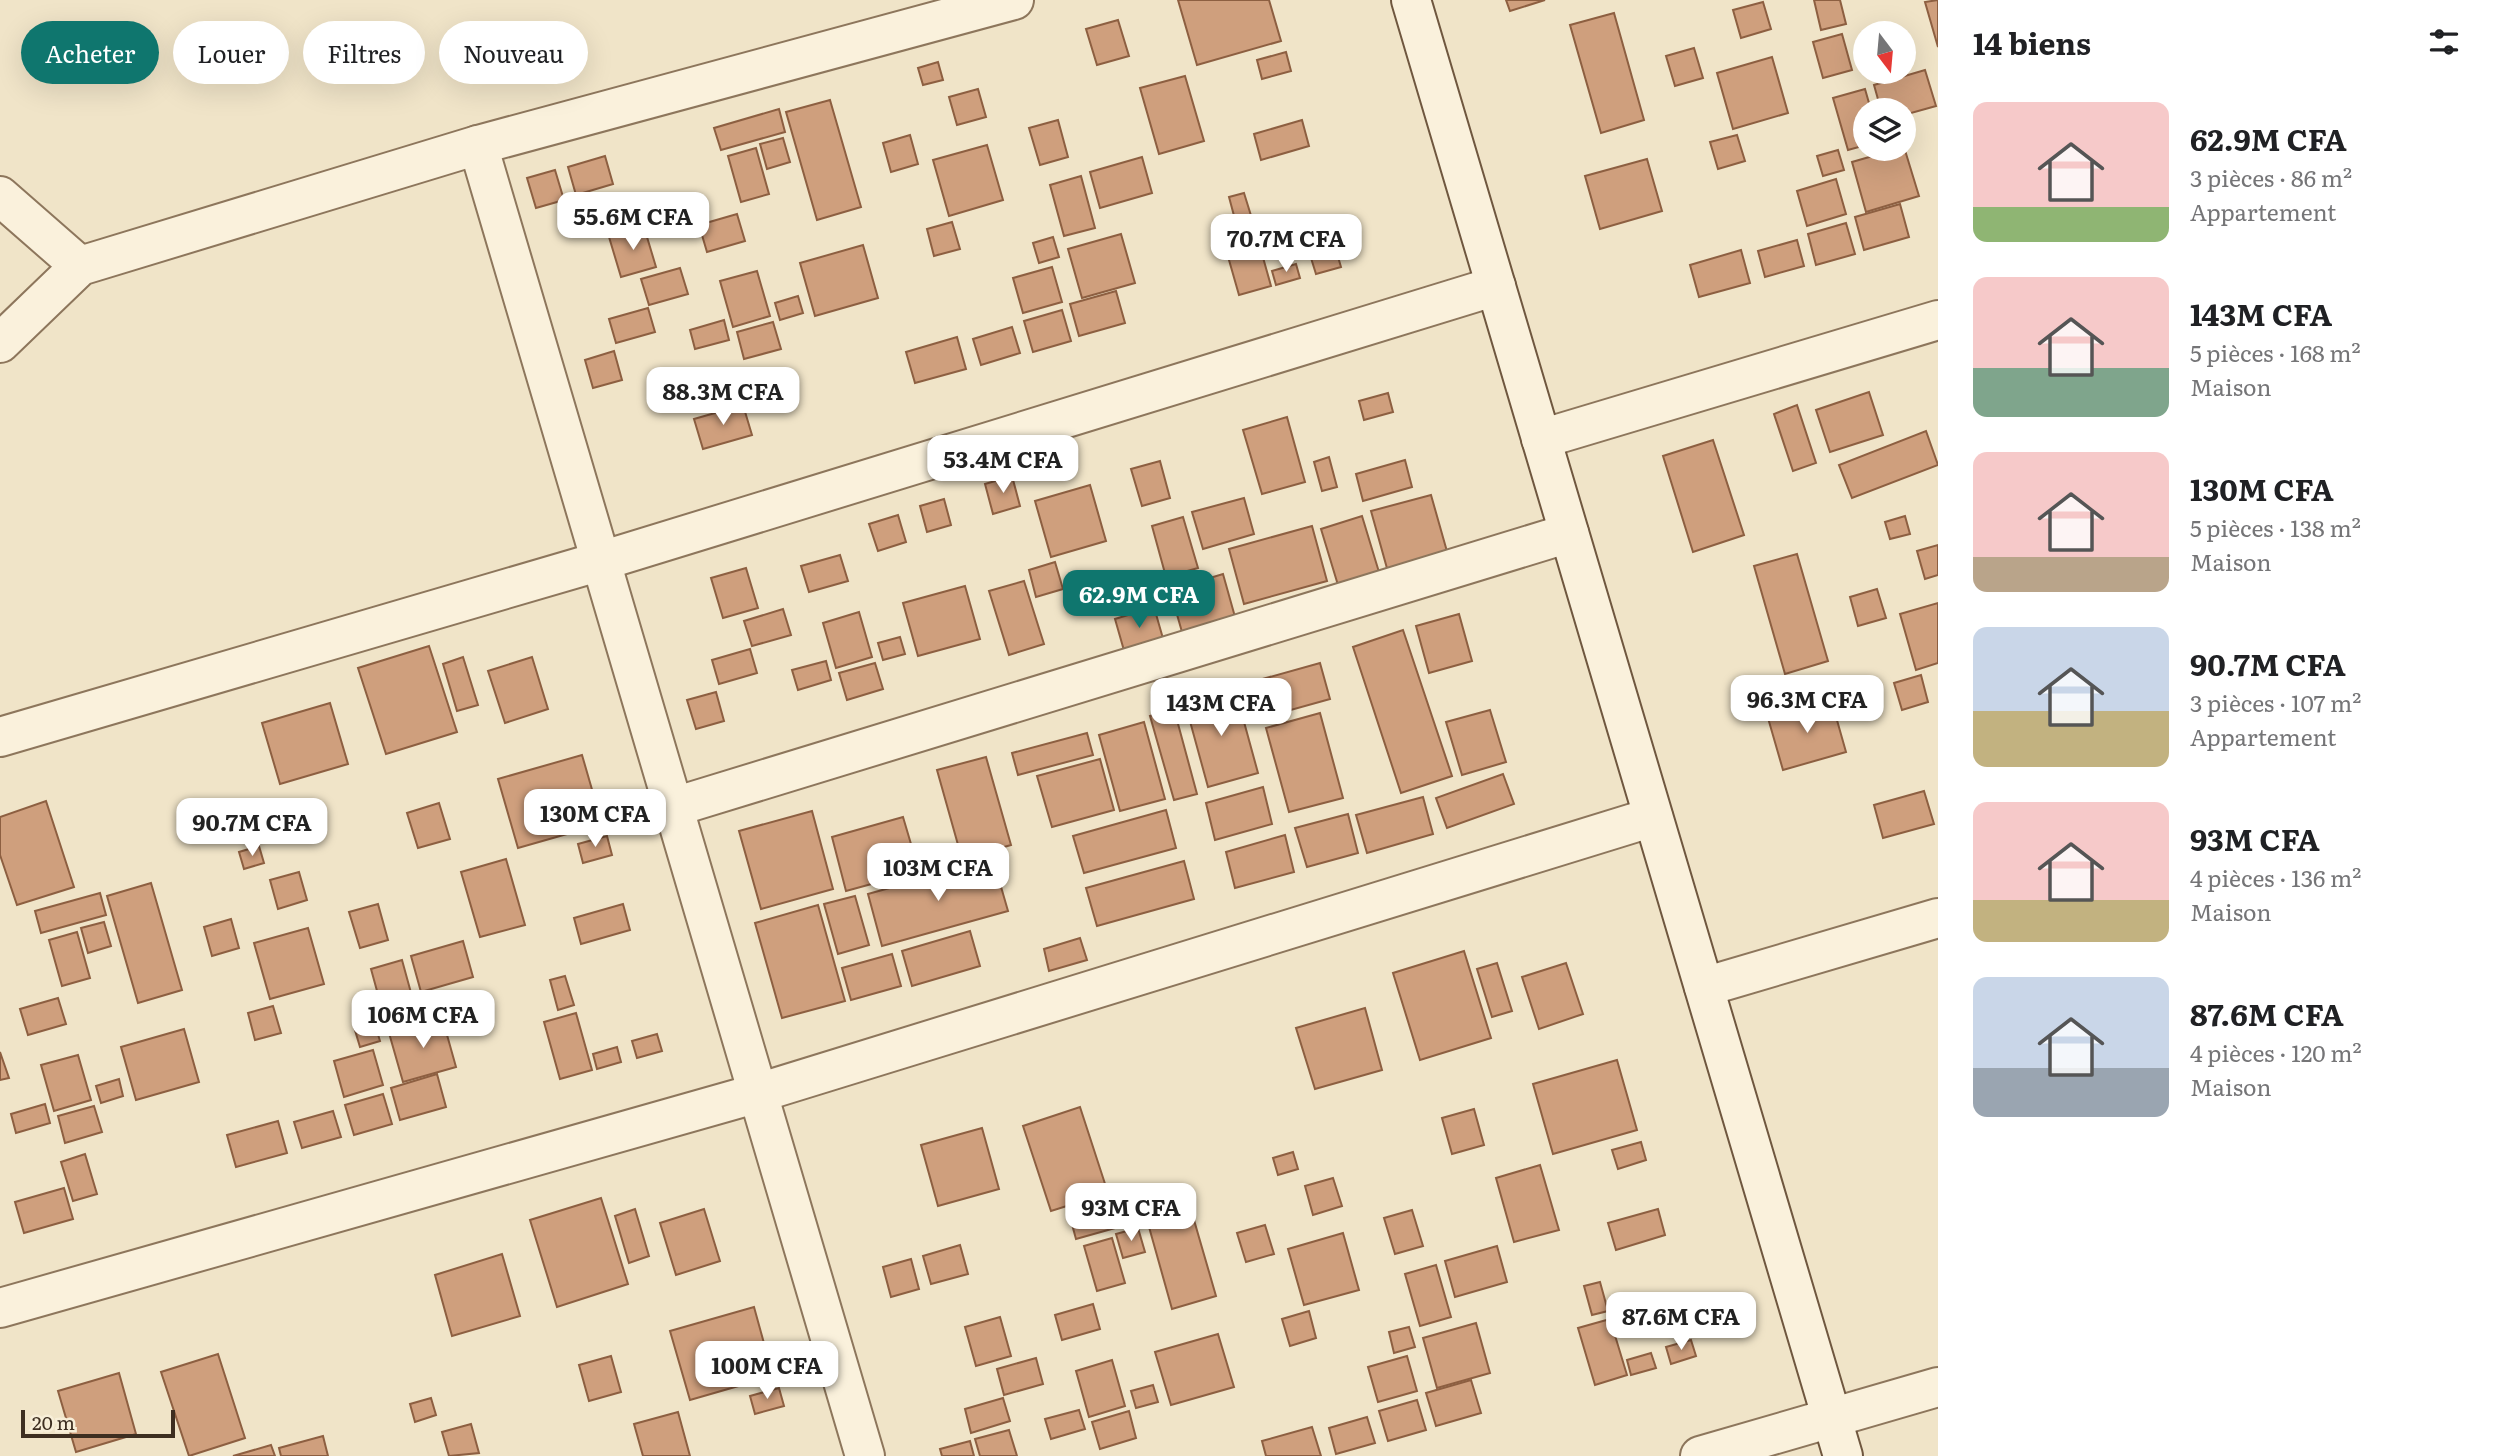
<!DOCTYPE html>
<html lang="fr">
<head>
<meta charset="utf-8">
<style>
	body { margin:0; font-family:Literata,serif; background:#f6f6f6; color:#202124; height:100vh; display:flex; flex-direction:column; font-size:26px; white-space:nowrap }
	* { box-sizing:border-box; margin:0 }
	p { font-size:23px; color:#757577 }
	.icon { flex:none; width:38px; height:38px; fill:none; stroke:currentColor; stroke-width:2; stroke-linecap:round; stroke-linejoin:round }
	.map { position:relative; flex:1; overflow:hidden }
	.panel { display:flex; flex-direction:column; background:#fff; width:560px }
	.panel>* { flex:none }
	.top-card { position:absolute; left:21px; top:21px; width:665px; height:63px; display:flex; gap:14px }
	.needle { width:46px; rotate:164deg }
	.buttons { position:absolute; left:1853px; top:21px; display:grid; gap:14px }
	.buttons a { display:grid; place-items:center; width:63px; height:63px; border-radius:50%; background:#fff; box-shadow:0 7px 28px #0002; font-size:35px }
	.scale { position:absolute; left:21px; bottom:18px; width:154px; box-sizing:border-box; padding-left:7px; border:4px solid #3d2e20; border-top:0; font-size:19px; line-height:24px; white-space:nowrap; color:#3d2e20; -webkit-text-stroke:5px #f7eed8; paint-order:stroke }
	.price { position:absolute; translate:-50% -60px; padding:0 16px; border-radius:14px; background:#fff; color:#222; font-size:23px; line-height:46px; filter:drop-shadow(0 2px 4px #0008) }
	.price::after { content:''; position:absolute; left:50%; top:42px; width:21px; height:16px; margin-left:-10px; background:inherit; clip-path:polygon(0 0,100% 0,50% 100%) }
	.price.current { background:#0f766e; color:#fff }
	ul { padding:0; list-style:none }
	li { display:flex; align-items:center; gap:21px; height:175px; padding:0 35px }
	li span { display:grid; place-items:center; flex:none; width:196px; height:140px; border-radius:14px; color:#555 }
	li>.icon { margin-inline-start:auto }
	span .icon { width:84px; height:84px; fill:#fffc; stroke-width:1 }
	li b { font-size:30px }
	h2 { display:flex; justify-content:space-between; align-items:center; height:84px; padding:0 35px; font-size:30px }
	.chip { padding:0 24px; border-radius:32px; background:#fff; box-shadow:0 7px 28px #0002; font-size:24px; line-height:63px }
	.chip.current { background:#0f766e; color:#fff }
	main { display:flex; flex:1; min-height:0 }
	.map>svg:first-child { display:block }
	.building { fill:#cf9f7d; stroke:#8d5f41; stroke-width:2 }
	.lines { fill:none; stroke-linecap:round; stroke-linejoin:round }
	.street-casing { stroke:#8d765c; stroke-width:42 }
	.secondary-casing { stroke:#6f573f; stroke-width:42 }
	.street { stroke:#faf1dc; stroke-width:38 }
	.secondary { stroke:#faf1dc; stroke-width:38 }
</style>
</head>
<body>
<main>
<div class="map">
<svg width="1938" height="1456" viewBox="0 0 1938 1456">
	<rect width="100%" height="100%" fill="#f0e4c8"/>
	<!-- building -->
	<g class="building">
		<path d="M1178 0H1269L1281 41 1197 65Z"/>
		<path d="M1506 0H1545L1510 11Z"/>
		<path d="M1814 0H1840L1846 24 1821 30Z"/>
		<path d="M1938 0V47L1925 2Z"/>
		<path d="M1763 2 1771 29 1741 38 1733 10Z"/>
		<path d="M1614 13 1644 120 1601 133 1570 25Z"/>
		<path d="M1118 20 1129 56 1097 65 1086 29Z"/>
		<path d="M1842 34 1852 70 1823 78 1813 42Z"/>
		<path d="M1694 48 1703 78 1675 86 1666 56Z"/>
		<path d="M1286 52 1291 71 1262 79 1257 60Z"/>
		<path d="M1772 57 1788 113 1733 129 1717 73Z"/>
		<path d="M938 62 943 80 923 85 918 68Z"/>
		<path d="M1925 70 1936 106 1904 115V110H1881L1874 85Z"/>
		<path d="M1185 76 1204 141 1159 154 1140 88Z"/>
		<path d="M978 89 986 117 957 125 949 97Z"/>
		<path d="M1865 89 1871 110H1866V145L1848 150 1833 98Z"/>
		<path d="M830 100 861 207 817 220 786 112Z"/>
		<path d="M779 109 785 132 721 150 714 128Z"/>
		<path d="M1058 120 1068 157 1040 165 1029 128Z"/>
		<path d="M1302 120 1309 146 1261 160 1254 134Z"/>
		<path d="M910 135 918 164 891 172 883 143Z"/>
		<path d="M1737 135 1745 161 1718 169 1710 142Z"/>
		<path d="M783 138 790 162 767 169 760 144Z"/>
		<path d="M987 145 1003 200 949 216 933 160Z"/>
		<path d="M1904 147 1919 196 1866 212 1852 162Z"/>
		<path d="M756 148 769 194 741 202 728 156Z"/>
		<path d="M1838 150 1844 170 1823 176 1817 156Z"/>
		<path d="M605 156 613 184 576 195 568 167Z"/>
		<path d="M1142 157 1152 193 1100 208 1090 172Z"/>
		<path d="M1647 159 1662 211 1600 229 1585 176Z"/>
		<path d="M555 170 564 200 536 208 527 178Z"/>
		<path d="M1081 176 1095 228 1064 236 1050 185Z"/>
		<path d="M1836 179 1846 214 1807 226 1797 191Z"/>
		<path d="M1244 193 1253 222 1237 227 1229 197Z"/>
		<path d="M1900 204 1909 237 1864 250 1855 217Z"/>
		<path d="M737 214 745 241 707 252 699 225Z"/>
		<path d="M952 222 960 249 934 256 927 229Z"/>
		<path d="M1846 223 1855 254 1816 265 1808 234Z"/>
		<path d="M644 227 656 267 621 277 609 237Z"/>
		<path d="M1255 229 1271 286 1239 295 1223 239Z"/>
		<path d="M1121 234 1135 283 1082 298 1068 249Z"/>
		<path d="M1053 237 1059 257 1039 263 1033 243Z"/>
		<path d="M1797 240 1804 266 1765 277 1758 251Z"/>
		<path d="M863 245 878 298 815 316 800 263Z"/>
		<path d="M1336 250 1341 267 1316 274 1311 258Z"/>
		<path d="M1741 250 1750 283 1699 297 1690 265Z"/>
		<path d="M1296 264 1300 278 1276 285 1272 271Z"/>
		<path d="M1052 267 1062 302 1023 313 1013 278Z"/>
		<path d="M680 268 688 294 649 305 641 279Z"/>
		<path d="M757 271 770 316 733 327 720 281Z"/>
		<path d="M1116 291 1125 323 1079 336 1070 304Z"/>
		<path d="M798 296 803 313 780 320 775 303Z"/>
		<path d="M648 308 655 332 616 343 609 319Z"/>
		<path d="M1062 310 1071 341 1033 352 1024 321Z"/>
		<path d="M724 320 729 340 695 349 690 330Z"/>
		<path d="M773 322 781 349 744 359 737 332Z"/>
		<path d="M1012 327 1020 353 981 365 973 339Z"/>
		<path d="M957 337 966 369 915 383 906 352Z"/>
		<path d="M614 351 622 380 593 388 585 360Z"/>
		<path d="M1869 392 1883 435 1830 452 1816 410Z"/>
		<path d="M1388 393 1393 412 1364 420 1359 401Z"/>
		<path d="M743 405 752 435 703 449 694 419Z"/>
		<path d="M1797 405 1816 463 1793 471 1774 414Z"/>
		<path d="M1287 417 1305 482 1262 494 1243 430Z"/>
		<path d="M1926 431 1938 465 1852 498 1839 465Z"/>
		<path d="M1713 440 1744 535 1693 552 1663 456Z"/>
		<path d="M1329 457 1337 487 1322 491 1314 462Z"/>
		<path d="M1405 460 1412 487 1363 501 1356 474Z"/>
		<path d="M1160 461 1170 498 1142 506 1131 469Z"/>
		<path d="M1012 476 1020 506 993 514 985 484Z"/>
		<path d="M1090 485 1106 541 1051 557 1035 501Z"/>
		<path d="M1431 495 1450 562 1390 579 1371 511Z"/>
		<path d="M1244 498 1254 534 1203 549 1192 512Z"/>
		<path d="M944 499 951 525 927 532 920 506Z"/>
		<path d="M898 515 906 542 878 551 869 524Z"/>
		<path d="M1362 516 1382 582 1341 595 1321 529Z"/>
		<path d="M1905 516 1910 534 1890 539 1885 522Z"/>
		<path d="M1183 517 1198 568 1166 577 1152 526Z"/>
		<path d="M1312 526 1327 581 1244 604 1229 549Z"/>
		<path d="M1938 545V575L1925 579 1917 551Z"/>
		<path d="M1797 554 1828 661 1785 674 1754 566Z"/>
		<path d="M840 555 848 581 809 592 801 566Z"/>
		<path d="M1055 562 1063 589 1036 597 1029 570Z"/>
		<path d="M746 568 758 608 723 618 711 578Z"/>
		<path d="M1223 574 1237 624 1184 639 1170 590Z"/>
		<path d="M1156 578 1162 598 1141 604 1135 584Z"/>
		<path d="M1024 581 1044 644 1009 655 989 591Z"/>
		<path d="M965 586 980 639 918 656 903 603Z"/>
		<path d="M1877 589 1886 618 1858 626 1850 597Z"/>
		<path d="M1938 603V663L1916 670 1900 614Z"/>
		<path d="M1154 607 1164 642 1125 654 1115 619Z"/>
		<path d="M783 609 791 635 752 646 744 621Z"/>
		<path d="M859 612 872 657 836 668 823 623Z"/>
		<path d="M1459 614 1472 661 1429 673 1416 626Z"/>
		<path d="M1403 630 1452 776 1401 793 1353 647Z"/>
		<path d="M900 637 905 654 883 660 878 643Z"/>
		<path d="M429 646 457 732 386 754 358 668Z"/>
		<path d="M750 649 757 673 719 684 712 660Z"/>
		<path d="M463 657 478 705 457 711 443 664Z"/>
		<path d="M532 657 548 709 505 723 488 671Z"/>
		<path d="M826 661 831 680 798 690 792 670Z"/>
		<path d="M875 663 883 689 847 700 839 673Z"/>
		<path d="M1320 663 1330 699 1262 718 1252 682Z"/>
		<path d="M1921 675 1928 702 1902 710 1894 683Z"/>
		<path d="M1235 689 1258 773 1208 787 1185 703Z"/>
		<path d="M716 692 724 721 696 729 687 700Z"/>
		<path d="M1831 699 1846 752 1783 770 1768 718Z"/>
		<path d="M330 703 348 764 280 784 262 723Z"/>
		<path d="M1174 709 1197 794 1174 800 1150 716Z"/>
		<path d="M1490 710 1506 762 1462 775 1446 722Z"/>
		<path d="M1320 713 1343 798 1289 812 1266 728Z"/>
		<path d="M1144 722 1165 799 1120 811 1099 735Z"/>
		<path d="M1087 733 1093 755 1018 775 1012 753Z"/>
		<path d="M582 755 602 824 518 848 498 779Z"/>
		<path d="M986 757 1011 845 962 859 937 770Z"/>
		<path d="M1100 759 1114 810 1052 827 1037 776Z"/>
		<path d="M1503 774 1514 804 1447 828 1436 798Z"/>
		<path d="M1263 787 1272 824 1215 840 1206 803Z"/>
		<path d="M1924 791 1934 824 1883 838 1874 805Z"/>
		<path d="M1423 797 1433 834 1367 853 1356 815Z"/>
		<path d="M46 801 74 887 17 905 0 855V817Z"/>
		<path d="M439 803 450 839 418 848 407 813Z"/>
		<path d="M1166 810 1176 848 1084 873 1073 836Z"/>
		<path d="M812 811 833 889 761 909 739 831Z"/>
		<path d="M1348 814 1358 853 1307 867 1295 828Z"/>
		<path d="M903 817 919 871 846 891 832 837Z"/>
		<path d="M1285 835 1294 872 1235 888 1226 852Z"/>
		<path d="M607 836 612 855 583 863 578 844Z"/>
		<path d="M259 846 264 863 244 869 239 852Z"/>
		<path d="M506 859 525 925 480 937 461 872Z"/>
		<path d="M993 859 1008 911 882 946 868 894Z"/>
		<path d="M1184 861 1194 899 1097 926 1086 888Z"/>
		<path d="M299 872 307 900 278 909 270 880Z"/>
		<path d="M151 883 182 990 138 1003 107 896Z"/>
		<path d="M100 893 106 915 41 933 35 911Z"/>
		<path d="M855 896 869 945 838 954 824 904Z"/>
		<path d="M378 904 388 940 360 948 349 912Z"/>
		<path d="M623 904 630 930 581 944 574 918Z"/>
		<path d="M818 905 845 1001 782 1018 755 923Z"/>
		<path d="M231 919 239 948 212 956 204 927Z"/>
		<path d="M104 922 111 946 88 953 81 928Z"/>
		<path d="M308 928 324 984 270 999 254 943Z"/>
		<path d="M970 931 980 966 912 986 902 951Z"/>
		<path d="M77 932 90 978 62 986 49 940Z"/>
		<path d="M1080 938 1087 960 1049 971 1044 949Z"/>
		<path d="M463 941 473 977 421 992 411 956Z"/>
		<path d="M1464 951 1491 1038 1420 1060 1393 973Z"/>
		<path d="M892 954 901 986 851 1000 842 968Z"/>
		<path d="M402 960 416 1011 385 1020 371 969Z"/>
		<path d="M1497 963 1512 1011 1492 1017 1477 969Z"/>
		<path d="M1566 963 1583 1014 1539 1029 1522 977Z"/>
		<path d="M565 976 574 1005 558 1010 550 980Z"/>
		<path d="M58 998 66 1024 28 1035 20 1009Z"/>
		<path d="M273 1006 281 1033 255 1040 248 1013Z"/>
		<path d="M1365 1008 1382 1070 1315 1089 1296 1028Z"/>
		<path d="M576 1013 592 1070 560 1079 544 1022Z"/>
		<path d="M442 1017 456 1067 403 1082 389 1033Z"/>
		<path d="M374 1021 380 1041 360 1047 354 1027Z"/>
		<path d="M184 1029 199 1082 136 1100 121 1047Z"/>
		<path d="M657 1034 662 1051 637 1058 632 1041Z"/>
		<path d="M617 1047 621 1062 597 1069 593 1054Z"/>
		<path d="M373 1050 383 1085 344 1097 334 1061Z"/>
		<path d="M0 1052 9 1078 0 1080Z"/>
		<path d="M78 1055 91 1100 54 1111 41 1065Z"/>
		<path d="M1617 1060 1637 1130 1553 1154 1533 1084Z"/>
		<path d="M437 1074 446 1107 400 1120 391 1088Z"/>
		<path d="M119 1079 123 1096 101 1103 96 1086Z"/>
		<path d="M383 1094 392 1124 354 1135 345 1105Z"/>
		<path d="M45 1104 50 1123 16 1133 11 1114Z"/>
		<path d="M94 1106 102 1132 65 1143 58 1116Z"/>
		<path d="M1080 1107 1108 1193 1051 1211 1023 1126Z"/>
		<path d="M1474 1109 1484 1145 1452 1154 1442 1118Z"/>
		<path d="M333 1111 341 1137 302 1148 294 1122Z"/>
		<path d="M278 1121 287 1153 236 1167 227 1135Z"/>
		<path d="M982 1128 999 1189 938 1206 921 1145Z"/>
		<path d="M1641 1142 1646 1160 1618 1169 1612 1150Z"/>
		<path d="M1293 1152 1298 1169 1278 1175 1273 1158Z"/>
		<path d="M85 1154 97 1194 73 1201 61 1162Z"/>
		<path d="M1540 1165 1559 1230 1514 1242 1496 1178Z"/>
		<path d="M1333 1178 1342 1206 1313 1215 1305 1186Z"/>
		<path d="M64 1188 73 1219 24 1233 15 1202Z"/>
		<path d="M1185 1189 1216 1296 1172 1309 1142 1202Z"/>
		<path d="M601 1198 628 1284 557 1307 530 1220Z"/>
		<path d="M1133 1199 1140 1221 1076 1239 1070 1217Z"/>
		<path d="M635 1209 649 1256 629 1263 615 1216Z"/>
		<path d="M704 1209 720 1261 676 1275 660 1223Z"/>
		<path d="M1658 1209 1665 1235 1616 1250 1608 1223Z"/>
		<path d="M1412 1210 1423 1246 1395 1254 1384 1218Z"/>
		<path d="M1265 1225 1274 1254 1246 1262 1237 1233Z"/>
		<path d="M1138 1228 1145 1252 1123 1258 1116 1234Z"/>
		<path d="M1343 1233 1359 1290 1304 1305 1288 1249Z"/>
		<path d="M1112 1238 1125 1283 1097 1291 1084 1246Z"/>
		<path d="M960 1245 968 1274 931 1284 923 1256Z"/>
		<path d="M1497 1246 1507 1282 1455 1297 1445 1261Z"/>
		<path d="M502 1254 520 1316 452 1336 435 1275Z"/>
		<path d="M911 1259 919 1289 891 1297 883 1267Z"/>
		<path d="M1436 1265 1451 1317 1420 1326 1405 1274Z"/>
		<path d="M1600 1282 1608 1311 1592 1315 1584 1286Z"/>
		<path d="M1093 1304 1100 1329 1062 1340 1055 1315Z"/>
		<path d="M754 1307 773 1376 690 1400 670 1331Z"/>
		<path d="M1309 1311 1316 1338 1290 1346 1282 1319Z"/>
		<path d="M1000 1317 1011 1356 976 1366 965 1327Z"/>
		<path d="M1610 1319 1627 1375 1595 1385 1578 1328Z"/>
		<path d="M1476 1323 1490 1373 1437 1388 1423 1338Z"/>
		<path d="M1409 1327 1415 1347 1394 1353 1389 1332Z"/>
		<path d="M1218 1334 1234 1387 1171 1405 1155 1352Z"/>
		<path d="M1691 1340 1696 1356 1671 1364 1666 1347Z"/>
		<path d="M1651 1353 1656 1368 1631 1375 1627 1360Z"/>
		<path d="M218 1354 245 1438 189 1456 161 1372Z"/>
		<path d="M611 1356 621 1392 589 1401 579 1365Z"/>
		<path d="M1407 1356 1417 1391 1378 1402 1368 1367Z"/>
		<path d="M1036 1358 1043 1384 1004 1395 997 1369Z"/>
		<path d="M1112 1360 1125 1406 1089 1417 1076 1371Z"/>
		<path d="M119 1373 136 1434 76 1452 58 1391Z"/>
		<path d="M1471 1380 1481 1413 1436 1426 1426 1393Z"/>
		<path d="M1153 1385 1158 1402 1136 1408 1131 1391Z"/>
		<path d="M779 1388 784 1406 755 1414 750 1396Z"/>
		<path d="M431 1398 436 1415 415 1422 410 1404Z"/>
		<path d="M1003 1398 1010 1421 971 1433 965 1409Z"/>
		<path d="M1417 1400 1426 1430 1388 1441 1379 1411Z"/>
		<path d="M1079 1410 1085 1429 1051 1439 1045 1419Z"/>
		<path d="M1129 1411 1136 1438 1100 1449 1092 1422Z"/>
		<path d="M678 1412 690 1456H643L634 1424Z"/>
		<path d="M1367 1417 1375 1443 1336 1454 1329 1428Z"/>
		<path d="M471 1424 479 1453 449 1456 442 1432Z"/>
		<path d="M1312 1427 1321 1456H1266L1262 1441Z"/>
		<path d="M1009 1430 1017 1456H980L975 1439Z"/>
		<path d="M323 1436 328 1456H281L279 1448Z"/>
		<path d="M970 1441 974 1456H942L940 1449Z"/>
		<path d="M271 1445 275 1456H233Z"/>
	</g>
	<g class="lines">
		<defs>
			<g id="street">
				<path d="M478 145 865 1456"/>
				<path d="M0 196 80 266"/>
				<path d="M0 343 80 266 478 145 1014 0"/>
				<path d="M1541 439 1938 320"/>
				<path d="M0 737 601 561 1496 286"/>
				<path d="M674 807 1569 533"/>
				<path d="M1704 987 1938 918"/>
				<path d="M0 1308 758 1093 1653 817"/>
				<path d="M1700 1456 1938 1387"/>
			</g>
			<path id="secondary" d="M1411 0 1843 1456"/>
		</defs>
		<!-- street casing -->
		<use href="#street" class="street-casing"/>
		<!-- secondary casing -->
		<use href="#secondary" class="secondary-casing"/>
		<!-- street -->
		<use href="#street" class="street"/>
		<!-- secondary -->
		<use href="#secondary" class="secondary"/>
	</g>
</svg>
<div class="buttons">
<a><svg class="needle" viewBox="-14 -14 28 28"><path d="M0-13l5 13h-10z" fill="#e53935"/><path d="M0 13l5-13h-10z" fill="#757577"/></svg></a>
<a><svg class="icon" aria-label="layers" viewBox="0 0 24 24"><path d="M12 4l9 5-9 5-9-5zM3 14l9 5 9-5"/></svg></a>
</div>
<div class="scale">20 m</div>
<b class="price" style="left:633px;top:252px">55.6M CFA</b>
<b class="price" style="left:1286px;top:274px">70.7M CFA</b>
<b class="price" style="left:723px;top:427px">88.3M CFA</b>
<b class="price" style="left:1003px;top:495px">53.4M CFA</b>
<b class="price current" style="left:1139px;top:630px">62.9M CFA</b>
<b class="price" style="left:1807px;top:735px">96.3M CFA</b>
<b class="price" style="left:1221px;top:738px">143M CFA</b>
<b class="price" style="left:595px;top:849px">130M CFA</b>
<b class="price" style="left:252px;top:858px">90.7M CFA</b>
<b class="price" style="left:938px;top:903px">103M CFA</b>
<b class="price" style="left:423px;top:1050px">106M CFA</b>
<b class="price" style="left:1131px;top:1243px">93M CFA</b>
<b class="price" style="left:1681px;top:1352px">87.6M CFA</b>
<b class="price" style="left:767px;top:1401px">100M CFA</b>
<div class="top-card">
<a class="chip current">Acheter</a>
<a class="chip">Louer</a>
<a class="chip">Filtres</a>
<a class="chip">Nouveau</a>
</div>
</div>
<section class="panel">
<h2>14 biens<svg class="icon" aria-label="filters" viewBox="0 0 24 24"><path d="M4 7h16M4 17h16"/><circle cx="9" cy="7" r="2"/><circle cx="15" cy="17" r="2"/></svg></h2>
<ul>
<li><span style="background:linear-gradient(#f6c9c9 75%,#8fb573 0)"><svg class="icon" aria-label="home" viewBox="0 0 24 24"><path d="M3 11l9-7 9 7M6 9v11h12V9"/></svg></span><div><b>62.9M CFA</b><p>3 pièces · 86 m²</p><p>Appartement</p></div></li>
<li><span style="background:linear-gradient(#f6c9c9 65%,#7fa58c 0)"><svg class="icon" aria-label="home" viewBox="0 0 24 24"><path d="M3 11l9-7 9 7M6 9v11h12V9"/></svg></span><div><b>143M CFA</b><p>5 pièces · 168 m²</p><p>Maison</p></div></li>
<li><span style="background:linear-gradient(#f6c9c9 75%,#b9a48a 0)"><svg class="icon" aria-label="home" viewBox="0 0 24 24"><path d="M3 11l9-7 9 7M6 9v11h12V9"/></svg></span><div><b>130M CFA</b><p>5 pièces · 138 m²</p><p>Maison</p></div></li>
<li><span style="background:linear-gradient(#c9d6e8 60%,#c2b280 0)"><svg class="icon" aria-label="home" viewBox="0 0 24 24"><path d="M3 11l9-7 9 7M6 9v11h12V9"/></svg></span><div><b>90.7M CFA</b><p>3 pièces · 107 m²</p><p>Appartement</p></div></li>
<li><span style="background:linear-gradient(#f6c9c9 70%,#c2b280 0)"><svg class="icon" aria-label="home" viewBox="0 0 24 24"><path d="M3 11l9-7 9 7M6 9v11h12V9"/></svg></span><div><b>93M CFA</b><p>4 pièces · 136 m²</p><p>Maison</p></div></li>
<li><span style="background:linear-gradient(#c9d6e8 65%,#9aa5b1 0)"><svg class="icon" aria-label="home" viewBox="0 0 24 24"><path d="M3 11l9-7 9 7M6 9v11h12V9"/></svg></span><div><b>87.6M CFA</b><p>4 pièces · 120 m²</p><p>Maison</p></div></li>
</ul>
</section>
</main>
</body>
</html>
